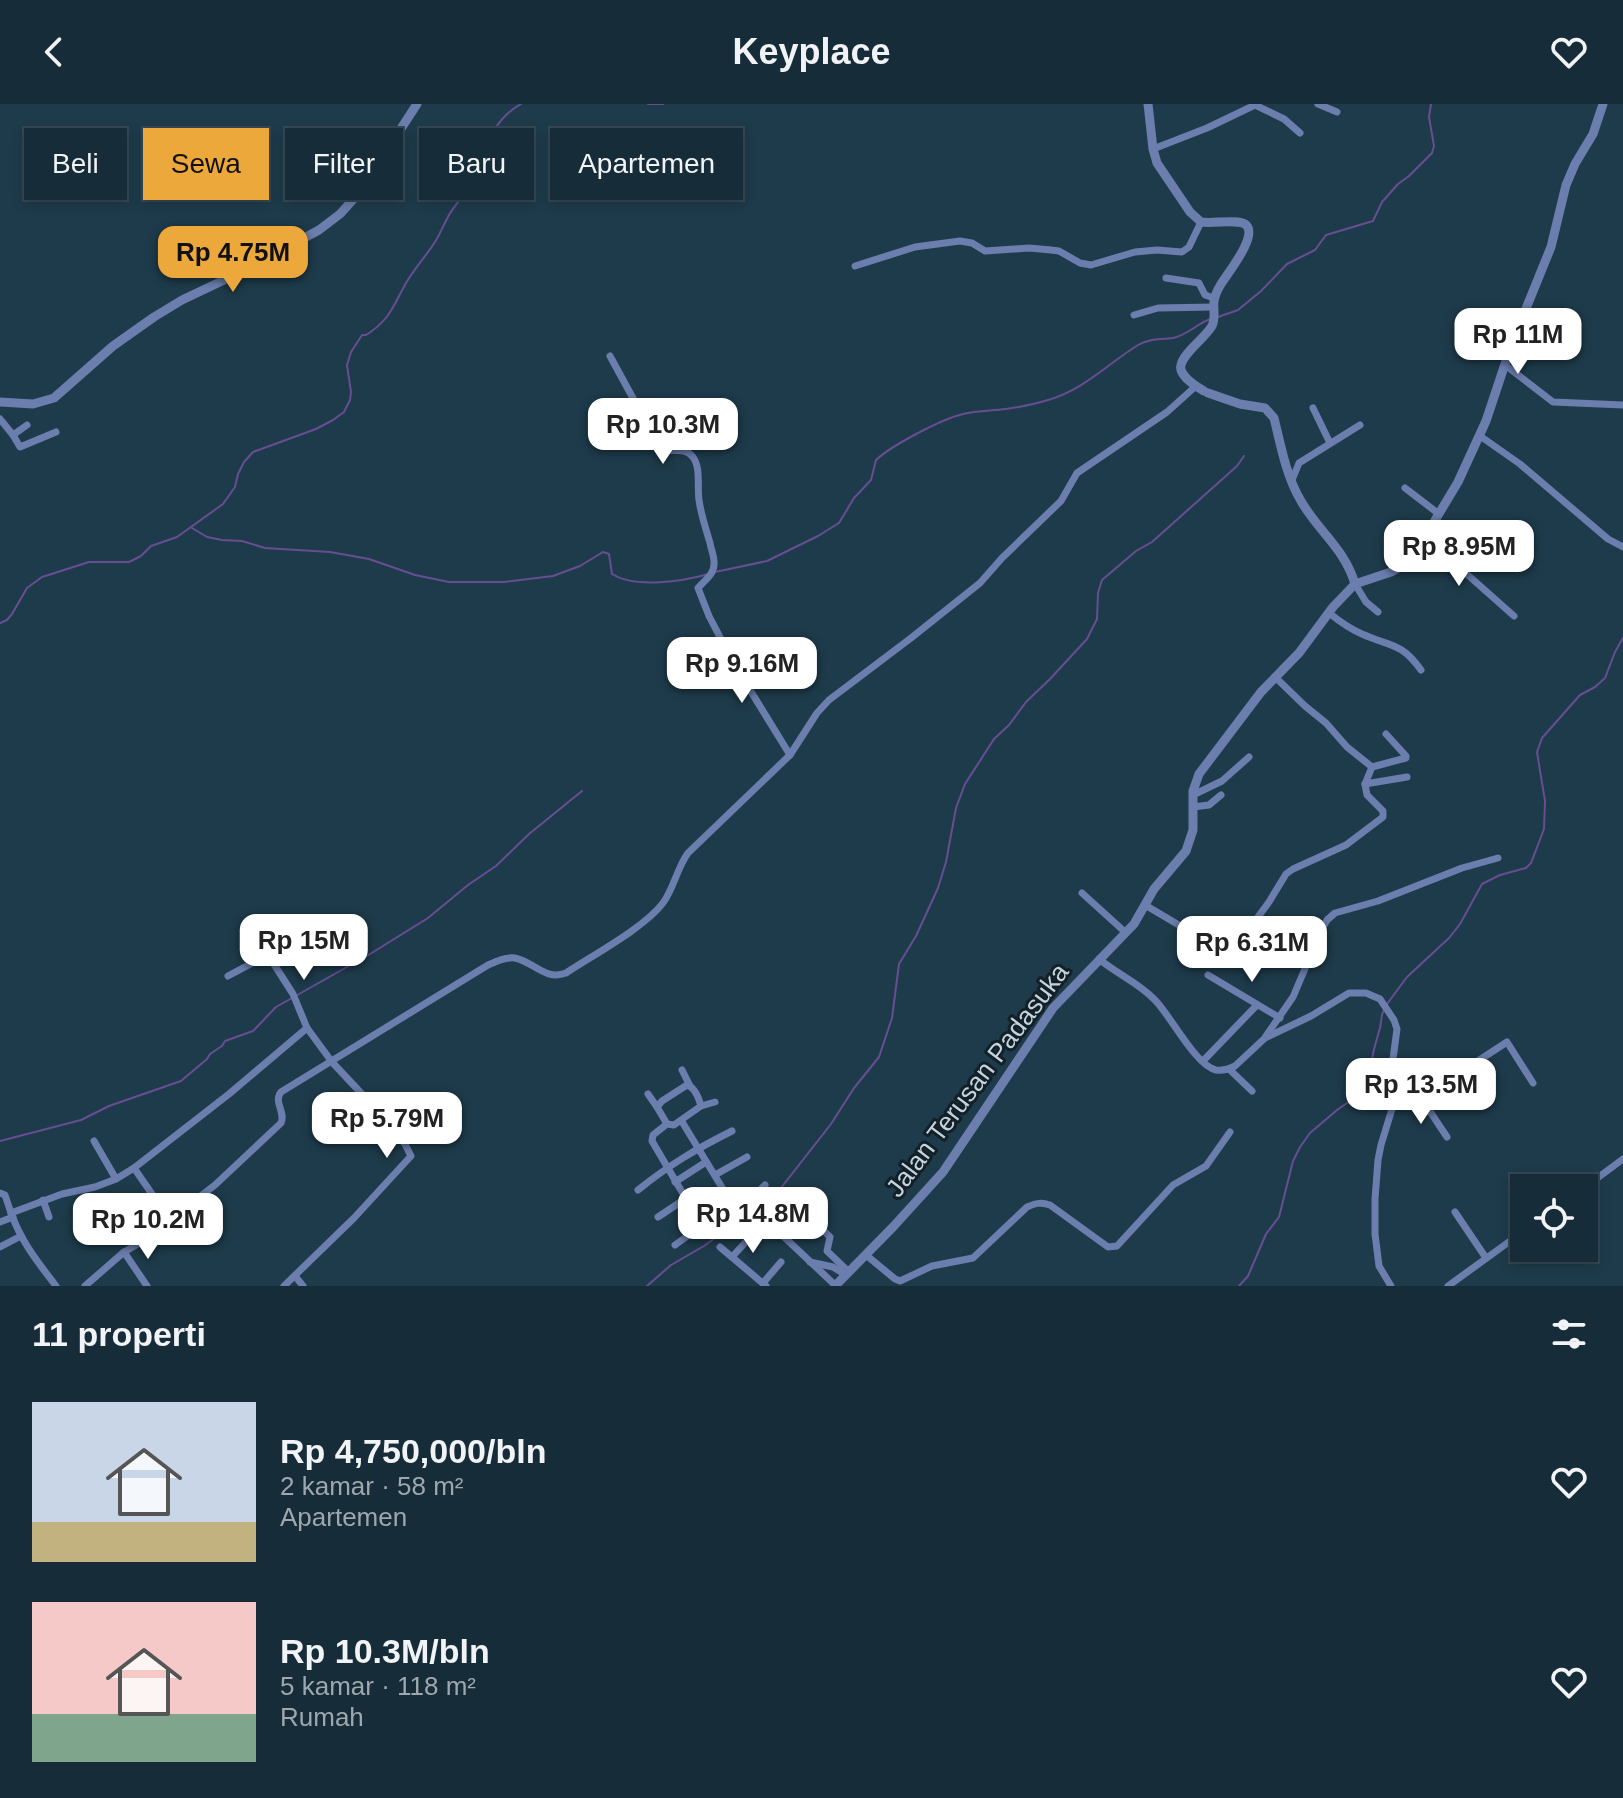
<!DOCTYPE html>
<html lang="id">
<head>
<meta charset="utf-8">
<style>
	body { margin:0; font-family:Helvetica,sans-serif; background:#233843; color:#f1f3f6; height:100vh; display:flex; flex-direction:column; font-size:30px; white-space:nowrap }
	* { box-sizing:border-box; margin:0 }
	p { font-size:26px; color:#9ea7ae }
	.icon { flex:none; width:44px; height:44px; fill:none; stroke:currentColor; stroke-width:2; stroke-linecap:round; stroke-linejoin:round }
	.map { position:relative; height:1182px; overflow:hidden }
	.panel { display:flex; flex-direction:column; background:#162c38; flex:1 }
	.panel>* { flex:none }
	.banner { position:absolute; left:24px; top:24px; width:800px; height:72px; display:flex; gap:16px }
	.controls { position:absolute; left:1510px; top:1070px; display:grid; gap:16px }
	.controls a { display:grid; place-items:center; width:88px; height:88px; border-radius:0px; background:#162c38; box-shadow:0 4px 12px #0003,0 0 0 2px #354853; font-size:40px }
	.price { position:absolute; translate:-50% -68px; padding:0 18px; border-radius:16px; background:#fff; color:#222; font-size:26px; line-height:52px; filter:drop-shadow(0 2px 4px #0008) }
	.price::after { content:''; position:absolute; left:50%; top:48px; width:24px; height:18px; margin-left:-12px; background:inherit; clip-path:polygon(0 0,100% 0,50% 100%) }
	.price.selected { background:#eda83c; color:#111 }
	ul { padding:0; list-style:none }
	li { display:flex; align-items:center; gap:24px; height:200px; padding:0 32px }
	li span { display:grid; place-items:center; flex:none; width:224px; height:160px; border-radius:0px; color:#555 }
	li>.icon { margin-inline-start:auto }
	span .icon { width:96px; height:96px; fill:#fffc; stroke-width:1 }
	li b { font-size:34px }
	h2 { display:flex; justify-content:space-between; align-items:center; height:96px; padding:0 32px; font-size:34px }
	.tag { padding:0 28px; border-radius:0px; background:#162c38; box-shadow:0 4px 12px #0003,0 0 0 2px #354853; font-size:28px; line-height:72px }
	.tag.selected { background:#eda83c; color:#111 }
	header { display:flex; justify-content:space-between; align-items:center; height:104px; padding:0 32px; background:#162c38; font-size:36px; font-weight:800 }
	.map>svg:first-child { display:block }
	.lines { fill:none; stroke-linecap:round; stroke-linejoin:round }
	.stream { stroke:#674e92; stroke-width:2 }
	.minor { stroke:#6b7ead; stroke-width:7 }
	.tertiary { stroke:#6b7ead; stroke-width:9 }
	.labels { text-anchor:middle; stroke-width:6; stroke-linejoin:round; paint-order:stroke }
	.street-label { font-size:26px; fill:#c4d4de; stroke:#142027 }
</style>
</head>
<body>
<header><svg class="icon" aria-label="back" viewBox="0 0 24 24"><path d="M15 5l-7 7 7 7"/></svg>Keyplace<svg class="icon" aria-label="heart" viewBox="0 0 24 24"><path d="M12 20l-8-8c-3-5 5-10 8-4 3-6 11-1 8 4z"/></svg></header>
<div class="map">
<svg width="1623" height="1182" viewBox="0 0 1623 1182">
	<rect width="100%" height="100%" fill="#1e3b4b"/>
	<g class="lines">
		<!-- stream -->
		<g class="stream">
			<path d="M648 0H663"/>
			<path d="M1218 213 1238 206 1261 187 1287 160 1315 146 1326 131 1373 117 1382 98 1398 80 1409 72 1432 49 1434 42 1429 13 1431 0"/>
			<path d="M192 424 207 433 222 436 242 437 265 444 330 448 369 455 415 471 449 478H504L553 472 580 462 603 448 609 450 612 470C636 485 683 477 709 470"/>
			<path d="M715 468 767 457 818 432 839 419 854 394 871 376 876 356C892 341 942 315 963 310 977 306 992 307 1006 305 1020 303 1035 300 1048 296 1082 287 1109 259 1138 241 1150 234 1160 236 1173 234 1188 231 1199 218 1211 215"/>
			<path d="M0 519 7 516 12 510 27 484 42 473 89 458H129L141 452 151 442 177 433 223 400 235 383 238 370 244 358 253 348 316 325 333 316 344 308 350 296 351 288 347 261 351 248 362 231H366C390 216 393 202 406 179 414 165 426 152 435 138 440 130 444 120 449 111 456 99 467 89 473 76 487 46 489 18 521 0"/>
			<path d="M1387 900 1407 873 1449 834 1460 820 1482 780 1500 771 1526 764 1531 759 1544 725 1545 697 1537 648 1542 634 1580 591 1595 583 1605 574 1615 548 1623 534"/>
			<path d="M0 1037 81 1016 109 1002 181 977 207 955 210 950 222 942 225 937 253 927 276 903 370 850 428 814 468 781 496 762 529 730 582 687"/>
			<path d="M758 1103 777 1089 831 1020 854 984 879 953 892 914 899 860 916 832 938 784 946 758 956 704 965 680 994 635 1009 621 1026 598 1050 575 1087 535 1097 515 1098 489 1102 476 1136 447 1152 438 1237 362 1244 352"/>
			<path d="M647 1182 671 1161 704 1142 753 1106"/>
			<path d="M1239 1182 1248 1172 1266 1130 1279 1113 1293 1057 1300 1043 1310 1029 1337 1006 1360 990 1364 985 1369 972 1374 945 1380 924 1382 911 1384 906"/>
		</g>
		<!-- minor -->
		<g class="minor">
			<path d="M1318 0 1337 8"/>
			<path d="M1255 1 1284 15 1300 29"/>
			<path d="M1153 45 1207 24 1257 0"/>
			<path d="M855 162 915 143 960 137 972 139 985 147 1029 144 1051 146 1059 147 1080 159 1091 161 1135 148 1157 146 1182 148 1189 143 1201 118"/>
			<path d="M1166 174 1199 179 1205 191 1214 194"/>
			<path d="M1134 211 1158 204 1214 203"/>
			<path d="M610 252 659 342C670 352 683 340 693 353 701 364 697 382 699 396 701 411 706 425 710 439 711 445 714 452 714 458 715 470 705 476 698 484L709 512 734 560 790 651"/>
			<path d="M1505 261 1553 298 1623 301"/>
			<path d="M1313 304 1330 339"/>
			<path d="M0 315 13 331 27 321"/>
			<path d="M13 331 20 343 56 328"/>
			<path d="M1480 332 1520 360 1608 435 1623 443"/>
			<path d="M1292 376 1299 359 1360 321"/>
			<path d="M1405 384 1439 410"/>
			<path d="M1435 416 1459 434 1474 429 1487 439"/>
			<path d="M1425 433 1514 512"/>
			<path d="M1355 480 1366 498 1378 508"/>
			<path d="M1329 509C1339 517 1350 525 1362 530 1391 543 1401 538 1421 566"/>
			<path d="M1275 573 1305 602 1326 619 1347 643 1372 663 1406 654V652L1386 630"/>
			<path d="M1372 663 1365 680 1407 673"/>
			<path d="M1193 691 1222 677 1249 653"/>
			<path d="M1193 703 1209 701 1221 691"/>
			<path d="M1082 789 1125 828"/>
			<path d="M1145 801 1216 843 1229 849 1233 847 1269 798 1286 770 1293 765 1346 741 1383 713V707L1367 691 1365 680"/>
			<path d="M271 828 262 836 263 843 293 890 307 924 332 958 361 989 405 1040 411 1052 354 1114 284 1182"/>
			<path d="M1099 855C1117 870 1139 879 1155 896 1170 911 1196 962 1216 966 1223 967 1229 965 1235 962L1265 934 1311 912 1349 889H1366L1380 895 1394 916 1397 925 1393 955 1399 982 1381 1041 1378 1056 1375 1095V1130L1379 1162 1391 1182"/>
			<path d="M1208 871 1280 914"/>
			<path d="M228 872 267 851"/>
			<path d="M1266 932 1293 893 1321 827 1327 816 1335 809 1378 797 1462 764 1498 754"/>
			<path d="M1203 957 1257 901"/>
			<path d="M1229 965 1252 987"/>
			<path d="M682 966 690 982"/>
			<path d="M1399 982 1421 994 1507 938 1533 979"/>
			<path d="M648 990 657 1003"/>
			<path d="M1421 994 1447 1033"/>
			<path d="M701 1002 715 998"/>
			<path d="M667 1020 653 1031 652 1037 702 1122"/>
			<path d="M94 1037 116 1075"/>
			<path d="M134 1064 170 1116"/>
			<path d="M715 1071 747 1053"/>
			<path d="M675 1078 706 1058"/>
			<path d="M1584 1084 1623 1055"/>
			<path d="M638 1086C669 1061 696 1045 732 1027"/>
			<path d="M0 1089 5 1091 11 1109"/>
			<path d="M43 1096 49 1113"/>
			<path d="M747 1098 765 1081"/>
			<path d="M732 1100 747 1098 835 1181"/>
			<path d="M804 1107 830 1133 827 1147 849 1168"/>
			<path d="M1455 1108 1486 1154"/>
			<path d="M658 1113 685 1095"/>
			<path d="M764 1113 784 1092"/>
			<path d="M0 1118 13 1113"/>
			<path d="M675 1141 732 1100 681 1016 701 1002C699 995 695 983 687 981L662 997 657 1003 667 1020 674 1021 681 1016"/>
			<path d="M0 1143 21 1132"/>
			<path d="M720 1143 766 1182"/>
			<path d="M124 1148 147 1182"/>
			<path d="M866 1151 895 1175 900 1177 932 1162 973 1154 1027 1103C1036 1099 1041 1098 1050 1101L1108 1143 1117 1142 1173 1081 1206 1062 1230 1028"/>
			<path d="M732 1153 753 1130"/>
			<path d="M810 1158 833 1163 846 1171"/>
			<path d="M295 1172 303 1182"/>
			<path d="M763 1179 781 1158"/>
			<path d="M56 1182C37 1157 22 1139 11 1109L62 1090 95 1083 116 1075 134 1064 229 990 307 924"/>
			<path d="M85 1182 124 1148 138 1140 215 1081 281 1019C286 1008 273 998 281 988L488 861C497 857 506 853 515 854 534 858 545 877 566 869 593 851 644 824 663 799 674 784 677 764 688 749L790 651 817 609 829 596 911 534 980 479 1002 454 1061 397 1077 369 1167 308 1196 282"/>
			<path d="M1448 1182 1524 1127"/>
		</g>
		<!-- tertiary -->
		<g class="tertiary">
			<path d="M1148 0 1153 45 1157 59 1190 108 1201 118C1213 120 1236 115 1245 120 1260 130 1227 170 1221 180 1218 185 1215 191 1214 197 1213 206 1216 214 1212 222 1205 234 1184 248 1181 261 1178 271 1197 283 1204 287"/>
			<path d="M1208 289 1240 300 1265 304 1274 314C1281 342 1286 372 1301 397 1318 427 1345 445 1355 480"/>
			<path d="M0 298 33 300 54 294 113 242 154 213 182 196 243 167 319 126 340 110 359 89 417 0"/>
			<path d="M835 1182 893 1123 943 1068 1053 904 1134 820 1154 785 1186 747 1193 726V687L1199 670 1261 588 1299 549 1333 503 1355 480 1391 468 1404 461 1425 433 1458 378 1486 317 1512 239 1551 143 1566 81 1575 60 1593 30 1603 0"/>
		</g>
	</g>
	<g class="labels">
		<!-- street labels -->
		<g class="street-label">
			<text transform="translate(977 976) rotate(-53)" y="9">Jalan Terusan Padasuka</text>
		</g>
	</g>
</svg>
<div class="controls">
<a><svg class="icon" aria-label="locate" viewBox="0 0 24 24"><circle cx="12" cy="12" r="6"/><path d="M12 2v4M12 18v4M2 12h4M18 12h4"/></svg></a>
</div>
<b class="price selected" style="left:233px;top:190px">Rp 4.75M</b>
<b class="price" style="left:1518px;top:272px">Rp 11M</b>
<b class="price" style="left:663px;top:362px">Rp 10.3M</b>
<b class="price" style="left:1459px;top:484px">Rp 8.95M</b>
<b class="price" style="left:742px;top:601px">Rp 9.16M</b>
<b class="price" style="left:304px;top:878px">Rp 15M</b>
<b class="price" style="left:1252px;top:880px">Rp 6.31M</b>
<b class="price" style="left:1421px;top:1022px">Rp 13.5M</b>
<b class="price" style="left:387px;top:1056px">Rp 5.79M</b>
<b class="price" style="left:753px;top:1151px">Rp 14.8M</b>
<b class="price" style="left:148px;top:1157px">Rp 10.2M</b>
<div class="banner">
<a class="tag">Beli</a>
<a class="tag selected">Sewa</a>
<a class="tag">Filter</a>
<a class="tag">Baru</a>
<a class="tag">Apartemen</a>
</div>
</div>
<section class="panel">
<h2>11 properti<svg class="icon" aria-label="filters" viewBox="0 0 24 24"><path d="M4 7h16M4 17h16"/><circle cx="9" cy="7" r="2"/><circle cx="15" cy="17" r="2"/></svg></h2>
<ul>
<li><span style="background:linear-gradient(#c9d6e8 75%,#c2b280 0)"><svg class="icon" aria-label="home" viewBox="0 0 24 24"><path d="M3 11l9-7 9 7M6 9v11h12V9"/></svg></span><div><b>Rp 4,750,000/bln</b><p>2 kamar · 58 m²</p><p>Apartemen</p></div><svg class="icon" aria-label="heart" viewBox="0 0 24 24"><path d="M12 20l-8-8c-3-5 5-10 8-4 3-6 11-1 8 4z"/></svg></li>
<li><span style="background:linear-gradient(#f6c9c9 70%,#7fa58c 0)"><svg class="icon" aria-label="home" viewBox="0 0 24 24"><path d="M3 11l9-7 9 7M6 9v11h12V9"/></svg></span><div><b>Rp 10.3M/bln</b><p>5 kamar · 118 m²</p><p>Rumah</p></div><svg class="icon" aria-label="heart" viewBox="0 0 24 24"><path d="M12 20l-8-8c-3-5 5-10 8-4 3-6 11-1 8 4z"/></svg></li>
</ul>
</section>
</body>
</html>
